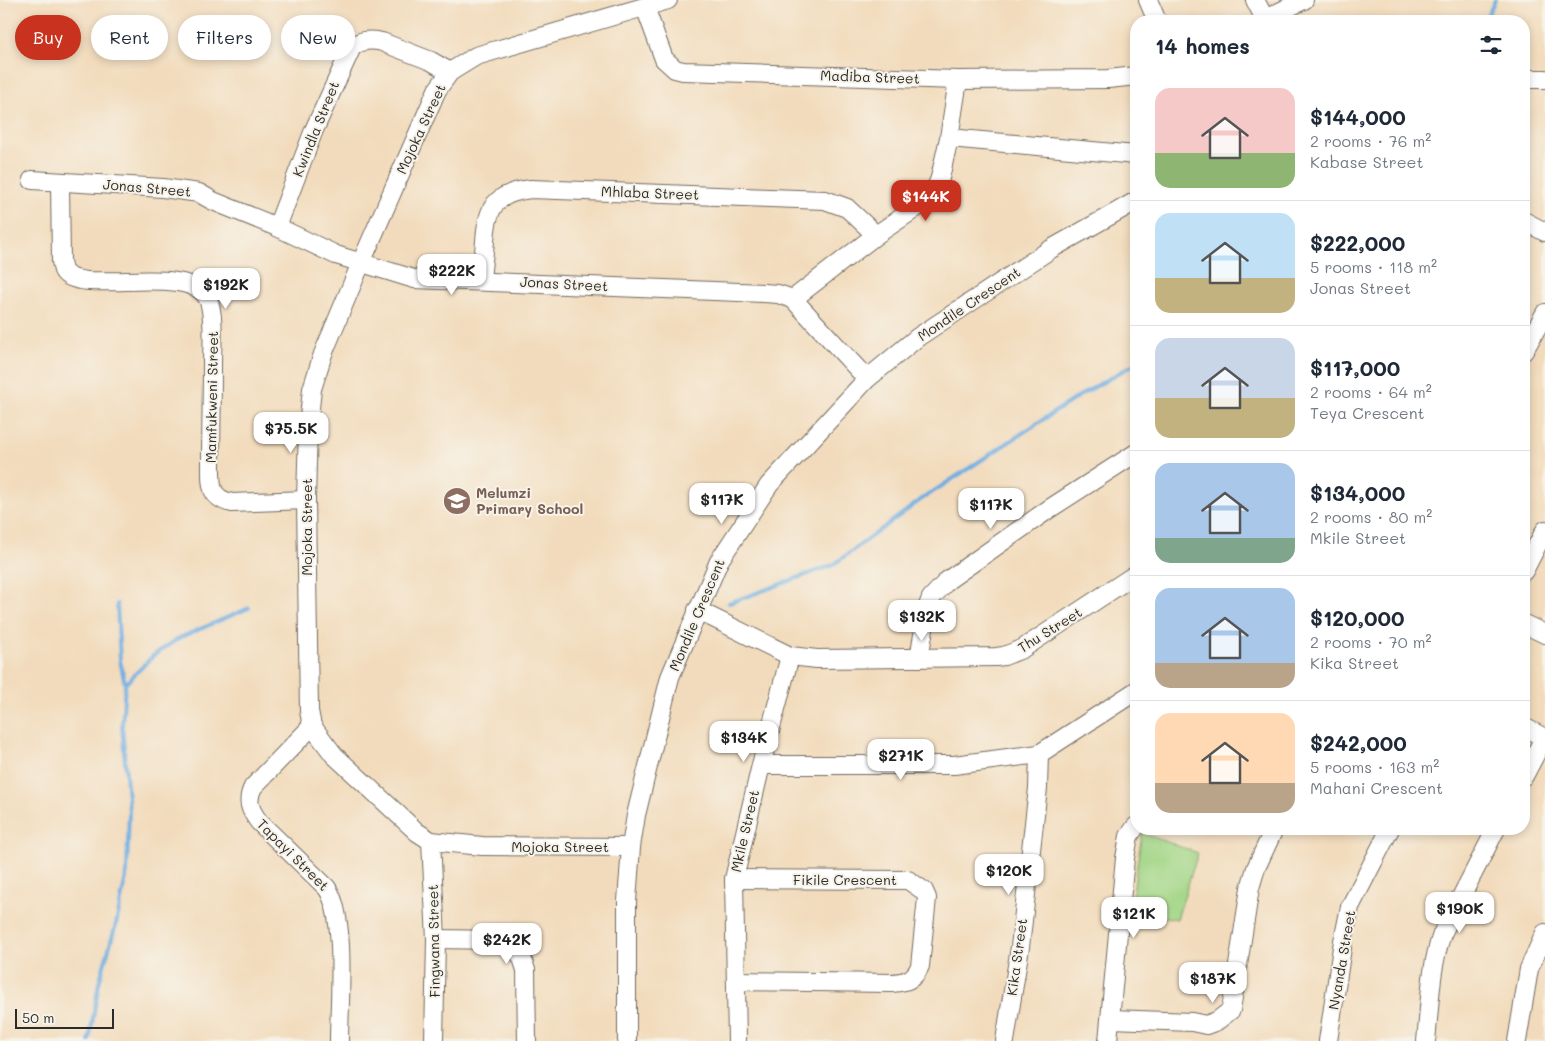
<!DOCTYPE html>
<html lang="en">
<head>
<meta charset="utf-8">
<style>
	body { margin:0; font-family:Mali,sans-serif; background:#f2f2f3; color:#1f2937; height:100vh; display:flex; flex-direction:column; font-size:19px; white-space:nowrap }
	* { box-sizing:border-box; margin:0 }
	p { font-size:16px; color:#747a83 }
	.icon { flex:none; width:28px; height:28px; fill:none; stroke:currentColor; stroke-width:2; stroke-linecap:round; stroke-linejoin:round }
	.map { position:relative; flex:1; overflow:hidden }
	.side { position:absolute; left:1130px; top:15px; width:400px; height:820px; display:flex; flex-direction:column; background:#fff; border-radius:20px; box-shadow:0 2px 8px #0003 }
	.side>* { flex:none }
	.hud { position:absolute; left:15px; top:15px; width:475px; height:45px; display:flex; gap:10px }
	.scale { position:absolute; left:15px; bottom:12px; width:99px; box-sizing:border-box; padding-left:5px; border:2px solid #2b2b2b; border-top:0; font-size:14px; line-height:18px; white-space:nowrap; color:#2b2b2b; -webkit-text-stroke:4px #f7f3e8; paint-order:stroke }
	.price { position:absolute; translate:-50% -42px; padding:0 11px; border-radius:10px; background:#fff; color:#222; font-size:16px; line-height:32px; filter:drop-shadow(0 1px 2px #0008) }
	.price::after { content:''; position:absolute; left:50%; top:30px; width:15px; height:11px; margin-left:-8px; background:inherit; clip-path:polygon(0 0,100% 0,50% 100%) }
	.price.active { background:#c8321e; color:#fff }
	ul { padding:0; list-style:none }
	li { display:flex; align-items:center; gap:15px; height:125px; padding:0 25px }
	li+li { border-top:1px solid #e0e1e3 }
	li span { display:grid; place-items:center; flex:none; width:140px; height:100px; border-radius:15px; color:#555 }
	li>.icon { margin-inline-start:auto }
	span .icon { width:60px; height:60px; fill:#fffc; stroke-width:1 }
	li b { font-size:21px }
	h2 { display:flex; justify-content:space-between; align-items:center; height:60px; padding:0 25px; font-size:21px }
	.pill { padding:0 18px; border-radius:22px; background:#fff; box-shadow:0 2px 8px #0003; font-size:18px; line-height:45px }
	.pill.active { background:#c8321e; color:#fff }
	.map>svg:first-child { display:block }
	.green { fill:#a2d686; stroke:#668058 }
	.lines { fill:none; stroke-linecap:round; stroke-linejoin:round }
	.stream { stroke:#6dade1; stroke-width:4 }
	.minor-casing { stroke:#71695e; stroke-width:20 }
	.minor { stroke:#fff; stroke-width:18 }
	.labels { text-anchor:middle; stroke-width:4; stroke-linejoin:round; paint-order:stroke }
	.street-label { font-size:14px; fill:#2b2b2b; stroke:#f7f3e8 }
	.education-label { font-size:14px; font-weight:bold; fill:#785e54; stroke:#f7f3e8; text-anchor:start }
</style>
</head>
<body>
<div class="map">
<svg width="1545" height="1041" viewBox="0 0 1545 1041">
	<rect width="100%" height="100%" fill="#f7f3e8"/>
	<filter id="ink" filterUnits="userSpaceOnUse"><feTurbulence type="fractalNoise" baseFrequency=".02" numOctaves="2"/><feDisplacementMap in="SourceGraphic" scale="10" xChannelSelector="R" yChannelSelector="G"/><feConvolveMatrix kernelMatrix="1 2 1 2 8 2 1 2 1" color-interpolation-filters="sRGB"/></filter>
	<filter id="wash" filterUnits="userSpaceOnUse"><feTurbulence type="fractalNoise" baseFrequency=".0096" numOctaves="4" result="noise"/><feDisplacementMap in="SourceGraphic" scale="20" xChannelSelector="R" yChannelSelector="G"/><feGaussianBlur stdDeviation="1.12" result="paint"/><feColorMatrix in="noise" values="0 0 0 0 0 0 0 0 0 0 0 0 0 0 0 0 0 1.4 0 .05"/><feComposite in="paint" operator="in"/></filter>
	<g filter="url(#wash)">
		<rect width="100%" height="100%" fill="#f2dbbc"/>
		<!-- green -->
		<path class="green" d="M1142 833 1198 853 1177 919 1130 911Z"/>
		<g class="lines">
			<!-- stream -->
			<g class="stream">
				<path d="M1485 21 1495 0"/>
				<path d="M729 603 833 565 922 499 1079 396 1136 363"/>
				<path d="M125 684 154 655 179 638 249 608"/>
				<path d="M89 1041 99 983 116 924 127 872 129 810 122 726 125 684 120 660 117 604"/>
			</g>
		</g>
	</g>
	<g filter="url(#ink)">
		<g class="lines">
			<defs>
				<g id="minor">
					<path d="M1148 0 1157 21"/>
					<path d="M1255 0 1266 21"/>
					<path d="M645 7 664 59 675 69 683 71 958 80 1108 79 1136 76"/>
					<path d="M1265 19 1304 0"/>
					<path d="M1524 79H1545"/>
					<path d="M949 138 1136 155"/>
					<path d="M32 180 163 188 199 193 213 201 277 227 336 255 414 279 764 293 778 294 793 299 867 379"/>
					<path d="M60 182 61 261C62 265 62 270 64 272 81 296 190 262 208 299 215 315 212 346 212 364 212 398 211 432 211 466 211 486 210 498 232 503L306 500"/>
					<path d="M1524 221 1545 232"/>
					<path d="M277 227 314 130 352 47C360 40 372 39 382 42L431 61 450 72"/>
					<path d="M481 280C482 267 484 254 485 241 487 207 495 193 531 189L825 200 847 208 876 235"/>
					<path d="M793 299 876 235 922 204 936 188 940 178 949 138 958 80"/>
					<path d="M1524 351 1545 313"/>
					<path d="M1524 571 1545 530"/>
					<path d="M697 610 790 656 817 659 996 657 1004 656 1022 649 1136 574"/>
					<path d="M1524 624 1545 634"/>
					<path d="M919 658 928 606 931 598 948 580 1049 509 1136 453"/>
					<path d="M312 726 253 787C246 801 250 810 259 822L327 888C347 917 339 1004 339 1041"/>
					<path d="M1524 727 1545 738"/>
					<path d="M761 765H954L1039 754 1136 691"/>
					<path d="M1524 776 1544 738"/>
					<path d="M431 841 436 939 434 1041"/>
					<path d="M631 847 482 846 431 841 417 832 334 755 312 726 309 711 306 500 308 427 312 389 323 354 361 263 437 90 450 72 476 56 668 0"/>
					<path d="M734 879 908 880 924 891 927 898 920 966C914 980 906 982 892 983L736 981"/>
					<path d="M436 939 500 940 510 943 515 947 522 958 526 970 527 1041"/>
					<path d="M1111 1019 1192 1022 1206 1025 1217 1021 1231 1010 1250 888 1256 868 1274 829"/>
					<path d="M627 1041V901L631 847 636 815 670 677 719 561 769 485 867 379 918 337 1051 249 1136 201"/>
					<path d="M737 1041 734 879 761 765 790 656"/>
					<path d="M1005 1041 1020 947 1038 788 1039 754"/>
					<path d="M1108 1041 1125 858 1129 836 1136 826"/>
					<path d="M1328 1041 1343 941 1350 907 1390 829"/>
					<path d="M1426 1041C1430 1005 1430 968 1442 934L1496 829"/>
					<path d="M1517 1041 1529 969 1545 933"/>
				</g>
			</defs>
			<!-- minor casing -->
			<use href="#minor" class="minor-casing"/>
			<!-- minor -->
			<use href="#minor" class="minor"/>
		</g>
	</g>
	<!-- icons -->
	<defs>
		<symbol id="school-disc" viewBox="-11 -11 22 22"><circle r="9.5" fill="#8d6e63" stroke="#f7f3e8"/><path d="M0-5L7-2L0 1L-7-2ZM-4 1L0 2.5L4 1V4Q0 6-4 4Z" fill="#fff"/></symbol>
	</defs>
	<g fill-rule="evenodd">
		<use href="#school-disc" x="441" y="485" width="32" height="32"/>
	</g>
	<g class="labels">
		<!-- street labels -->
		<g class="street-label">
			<text transform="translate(870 77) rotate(2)" y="5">Madiba Street</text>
			<text transform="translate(316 129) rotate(-68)" y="5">Kwindla Street</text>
			<text transform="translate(421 129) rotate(-65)" y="5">Mojoka Street</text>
			<text transform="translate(147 188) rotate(5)" y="5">Jonas Street</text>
			<text transform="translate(650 193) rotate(2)" y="5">Mhlaba Street</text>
			<text transform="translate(564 284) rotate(3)" y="5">Jonas Street</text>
			<text transform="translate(969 304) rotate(-34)" y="5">Mondile Crescent</text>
			<text transform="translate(212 397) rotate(-89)" y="5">Mamfukweni Street</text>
			<text transform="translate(307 527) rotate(-90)" y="5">Mojoka Street</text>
			<text transform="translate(697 615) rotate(-67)" y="5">Mondile Crescent</text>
			<text transform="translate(1050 630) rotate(-32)" y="5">Thu Street</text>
			<text transform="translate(745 831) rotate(-77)" y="5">Mkile Street</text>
			<text x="560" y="852">Mojoka Street</text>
			<text transform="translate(293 855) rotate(45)" y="5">Tapayi Street</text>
			<text x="845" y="885">Fikile Crescent</text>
			<text transform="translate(434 941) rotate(-91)" y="5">Fingwana Street</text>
			<text transform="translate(1017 957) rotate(-82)" y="5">Kika Street</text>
			<text transform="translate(1342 960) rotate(-80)" y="5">Nyanda Street</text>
		</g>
		<!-- education labels -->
		<g class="education-label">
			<text x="476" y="498">Melumzi<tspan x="476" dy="16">Primary School</tspan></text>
		</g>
	</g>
</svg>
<div class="scale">50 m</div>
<b class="price active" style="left:926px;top:222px">$144K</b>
<b class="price" style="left:452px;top:296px">$222K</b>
<b class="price" style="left:226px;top:310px">$192K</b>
<b class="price" style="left:291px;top:454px">$75.5K</b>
<b class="price" style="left:722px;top:525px">$117K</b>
<b class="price" style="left:991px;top:530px">$117K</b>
<b class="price" style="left:922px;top:642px">$132K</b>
<b class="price" style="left:744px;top:763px">$134K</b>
<b class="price" style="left:901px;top:781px">$271K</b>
<b class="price" style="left:1009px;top:896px">$120K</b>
<b class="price" style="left:1460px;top:934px">$190K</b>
<b class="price" style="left:1134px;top:939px">$121K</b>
<b class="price" style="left:507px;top:965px">$242K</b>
<b class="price" style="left:1213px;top:1004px">$187K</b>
<div class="hud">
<a class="pill active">Buy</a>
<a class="pill">Rent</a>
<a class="pill">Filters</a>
<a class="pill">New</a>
</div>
<section class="side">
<h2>14 homes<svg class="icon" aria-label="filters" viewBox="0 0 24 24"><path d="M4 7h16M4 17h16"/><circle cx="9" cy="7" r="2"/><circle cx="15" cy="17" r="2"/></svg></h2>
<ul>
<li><span style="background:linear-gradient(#f6c9c9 65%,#8fb573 0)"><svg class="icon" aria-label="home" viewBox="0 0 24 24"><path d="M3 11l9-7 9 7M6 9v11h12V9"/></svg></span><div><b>$144,000</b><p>2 rooms · 76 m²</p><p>Kabase Street</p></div></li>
<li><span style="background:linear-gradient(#bfe0f5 65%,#c2b280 0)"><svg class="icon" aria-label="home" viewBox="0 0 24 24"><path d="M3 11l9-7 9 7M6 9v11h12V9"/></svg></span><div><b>$222,000</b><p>5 rooms · 118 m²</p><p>Jonas Street</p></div></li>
<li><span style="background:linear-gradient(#c9d6e8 60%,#c2b280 0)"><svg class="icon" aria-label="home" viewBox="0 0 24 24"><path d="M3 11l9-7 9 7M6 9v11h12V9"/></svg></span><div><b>$117,000</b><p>2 rooms · 64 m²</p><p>Teya Crescent</p></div></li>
<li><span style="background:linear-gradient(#a9c7e8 75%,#7fa58c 0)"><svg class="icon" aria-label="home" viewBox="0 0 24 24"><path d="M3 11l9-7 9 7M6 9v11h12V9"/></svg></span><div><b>$134,000</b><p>2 rooms · 80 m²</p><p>Mkile Street</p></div></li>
<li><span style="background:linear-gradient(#a9c7e8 75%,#b9a48a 0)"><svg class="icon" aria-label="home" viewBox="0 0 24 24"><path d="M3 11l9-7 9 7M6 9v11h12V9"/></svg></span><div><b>$120,000</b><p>2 rooms · 70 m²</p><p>Kika Street</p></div></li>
<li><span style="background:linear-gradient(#ffd9b3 70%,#b9a48a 0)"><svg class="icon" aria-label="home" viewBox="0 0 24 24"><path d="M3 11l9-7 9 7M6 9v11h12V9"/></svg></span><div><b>$242,000</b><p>5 rooms · 163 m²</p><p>Mahani Crescent</p></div></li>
</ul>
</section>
</div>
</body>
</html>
